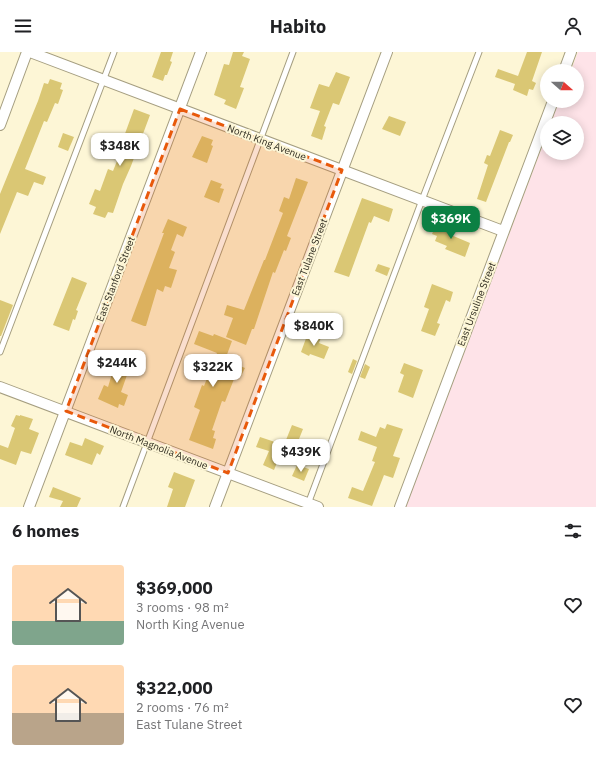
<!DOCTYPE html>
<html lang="en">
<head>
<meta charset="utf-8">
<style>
	body { margin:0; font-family:"IBM Plex Sans",sans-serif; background:#f6f6f6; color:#202124; height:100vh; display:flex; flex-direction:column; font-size:15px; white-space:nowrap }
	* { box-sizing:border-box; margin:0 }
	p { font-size:13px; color:#757577 }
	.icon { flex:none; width:22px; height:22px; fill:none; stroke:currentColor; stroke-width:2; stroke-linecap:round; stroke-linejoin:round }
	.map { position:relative; height:455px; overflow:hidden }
	.sheet { display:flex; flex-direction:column; background:#fff; flex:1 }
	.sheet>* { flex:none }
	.needle { width:26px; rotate:111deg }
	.controls { position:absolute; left:540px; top:12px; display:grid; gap:8px }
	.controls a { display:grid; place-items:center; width:44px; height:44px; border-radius:50%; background:#fff; box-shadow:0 2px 10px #0003; font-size:20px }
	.price { position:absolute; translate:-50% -34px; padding:0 9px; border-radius:8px; background:#fff; color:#222; font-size:13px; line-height:26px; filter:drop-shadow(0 1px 2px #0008) }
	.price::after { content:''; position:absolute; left:50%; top:24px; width:12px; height:9px; margin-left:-6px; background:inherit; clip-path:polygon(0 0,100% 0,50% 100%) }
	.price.on { background:#0b8043; color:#fff }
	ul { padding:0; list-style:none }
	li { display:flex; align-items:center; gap:12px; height:100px; padding:0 12px }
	li span { display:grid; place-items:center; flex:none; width:112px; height:80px; border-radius:4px; color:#555 }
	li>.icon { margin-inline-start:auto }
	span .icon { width:48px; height:48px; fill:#fffc; stroke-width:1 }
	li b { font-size:17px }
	h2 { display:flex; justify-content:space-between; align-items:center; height:48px; padding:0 12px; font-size:17px }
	header { display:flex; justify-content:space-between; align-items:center; height:52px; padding:0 12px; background:#fff; font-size:18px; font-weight:800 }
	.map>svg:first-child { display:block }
	.commercial { fill:#fee3e8 }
	.building { fill:#dac774 }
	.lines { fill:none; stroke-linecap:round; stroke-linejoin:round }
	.lane-casing { stroke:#a59e80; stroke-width:7 }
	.street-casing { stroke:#a59e80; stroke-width:12 }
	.lane { stroke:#fff; stroke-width:5 }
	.street { stroke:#fff; stroke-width:10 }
	.marked { fill:#e8590c; fill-opacity:0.2; stroke:#e8590c; stroke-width:3; stroke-dasharray:8 5; stroke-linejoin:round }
	.labels { text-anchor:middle; stroke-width:4; stroke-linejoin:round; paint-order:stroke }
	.street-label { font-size:10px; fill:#312e22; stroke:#fdf6d6 }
</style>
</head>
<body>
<header><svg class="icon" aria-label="menu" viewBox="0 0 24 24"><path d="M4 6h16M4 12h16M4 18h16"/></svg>Habito<svg class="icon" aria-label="person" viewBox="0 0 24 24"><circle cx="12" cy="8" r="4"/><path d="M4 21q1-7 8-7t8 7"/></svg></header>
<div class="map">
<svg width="596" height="455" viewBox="0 0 596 455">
	<rect width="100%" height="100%" fill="#fdf6d6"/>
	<!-- commercial -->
	<path class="commercial" d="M578 0H596V455H406L547 82V101H577V71H551L559 49H577V19H571Z"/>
	<!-- building -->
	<g class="building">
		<path d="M161 0H173L170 9 172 10 167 23H165L163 29 152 25Z"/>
		<path d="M233 0H244L242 4 250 7 240 35 244 36 236 57 224 52 226 48 214 43 224 12 229 13Z"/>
		<path d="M527 0H542L532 29 536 31 533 38 529 37 527 44 513 38 515 32 495 25 498 17 518 24Z"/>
		<path d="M336 20 350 25 339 53 333 51 324 74 326 75 322 88 311 84 320 59 310 56 319 32 329 35Z"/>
		<path d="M50 27 62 31 60 37 63 38 58 52 55 51 47 70 44 69 25 117 46 125 43 133 34 130 28 144 17 140 0 182V142L38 49 44 31 48 32Z"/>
		<path d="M134 57 150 63 131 114 123 132 113 161 108 160 105 166 93 162 96 155 89 152 95 137 100 139 108 117 113 119 121 99 119 98Z"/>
		<path d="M389 64 406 70 400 84 382 77Z"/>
		<path d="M500 78 513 83 510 90H509L486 150 477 147 488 113 484 111 487 103 490 104Z"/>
		<path d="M63 81 74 85 68 99 58 95Z"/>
		<path d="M202 84 213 88 211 93 213 94 207 111 192 105Z"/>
		<path d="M296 126 308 130 287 184 291 186 286 199 284 198 275 221 273 220 254 277H252L246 293 226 285 233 266 224 263 227 253 244 258 264 208H265L283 161 279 159 284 145 289 147Z"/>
		<path d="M211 128 222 132 220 136 224 137 219 151 204 145Z"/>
		<path d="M362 146 393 157 389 170 374 164 371 171 369 170 349 225 334 220Z"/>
		<path d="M168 167 187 175 183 185 177 182 171 198 175 200 169 216 177 218 171 236 165 234 163 240 157 237 146 274H144L131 269 164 181H162Z"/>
		<path d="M437 171 454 177 451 183 470 191 465 205 445 197 447 194 435 189 437 184 432 182Z"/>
		<path d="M378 212 390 216 387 224 375 219Z"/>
		<path d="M72 225 87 231 76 258 78 259 75 268 73 267 69 279 53 273Z"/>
		<path d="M432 232 453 240 450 250 446 248 437 271 440 272 435 284 421 279 429 257 424 255Z"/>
		<path d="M0 248 13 253 1 284H0Z"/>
		<path d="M199 279 213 284 214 282 232 289 225 308 245 316 241 324 236 322 225 350 222 349 212 378 215 379 213 386 216 387 213 397 189 388 200 358 194 355 202 333 204 334 217 301 194 292Z"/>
		<path d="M308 281 321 285 319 291 329 295 324 307 310 302 309 304 301 300Z"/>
		<path d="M117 303 132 309 121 340 128 343 124 354 119 352 118 356 98 347 104 333 108 335 114 315 113 314Z"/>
		<path d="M353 307 357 309 352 322 348 320Z"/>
		<path d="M404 311 423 318 413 346 398 340 404 323 400 321Z"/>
		<path d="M365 312 370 315 365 327 360 325Z"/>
		<path d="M16 363 20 364V363L33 367 29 377 39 381 31 402 21 399 16 413 0 407V393L8 396 15 376 11 374Z"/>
		<path d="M387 372 403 377 393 404 400 406 393 426 384 423 372 454 348 446 352 435 363 439 375 410 372 409 377 395 358 388 361 379 376 385 380 375 385 377Z"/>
		<path d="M292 373 303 377 297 392 286 388Z"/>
		<path d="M260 385 284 393 274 418 263 413 269 399 256 395Z"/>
		<path d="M85 386 104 394 100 403 97 401 92 413 65 403 70 390 82 394Z"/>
		<path d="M297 413 309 417 304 429 292 424Z"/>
		<path d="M174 420 195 428 185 455H167L173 437 168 435Z"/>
		<path d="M53 435 81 446 77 455H60L63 449 49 445Z"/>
	</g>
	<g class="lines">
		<defs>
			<g id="lane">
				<path d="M0 300 114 0"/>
				<path d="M308 452 422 148 479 0"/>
				<path d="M123 455 293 0"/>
			</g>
			<g id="street">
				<path d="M30 0 503 179"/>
				<path d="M564 19 571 0"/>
				<path d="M0 73 27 0"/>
				<path d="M0 335 318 455"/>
				<path d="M29 455 201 0"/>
				<path d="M215 455 387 0"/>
				<path d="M400 455 553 49"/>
			</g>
		</defs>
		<!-- lane casing -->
		<use href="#lane" class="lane-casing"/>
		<!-- street casing -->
		<use href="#street" class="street-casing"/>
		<!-- lane -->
		<use href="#lane" class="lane"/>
		<!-- street -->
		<use href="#street" class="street"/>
	</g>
	<!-- marked area -->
	<path class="marked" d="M180 57 342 118 228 421 66 359Z"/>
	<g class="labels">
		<!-- street labels -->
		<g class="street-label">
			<text transform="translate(267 90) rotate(21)" y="4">North King Avenue</text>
			<text transform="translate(309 205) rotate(-69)" y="4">East Tulane Street</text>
			<text transform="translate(115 227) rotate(-69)" y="4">East Stanford Street</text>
			<text transform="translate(476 252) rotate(-69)" y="4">East Ursuline Street</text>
			<text transform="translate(159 395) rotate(21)" y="4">North Magnolia Avenue</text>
		</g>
	</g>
</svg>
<div class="controls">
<a><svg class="needle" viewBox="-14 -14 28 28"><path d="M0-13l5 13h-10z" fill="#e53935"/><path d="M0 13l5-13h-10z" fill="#757577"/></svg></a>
<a><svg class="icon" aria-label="layers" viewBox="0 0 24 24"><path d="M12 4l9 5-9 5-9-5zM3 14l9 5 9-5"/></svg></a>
</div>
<b class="price" style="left:120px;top:115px">$348K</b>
<b class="price on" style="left:451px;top:188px">$369K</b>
<b class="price" style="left:314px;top:295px">$840K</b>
<b class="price" style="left:117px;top:332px">$244K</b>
<b class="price" style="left:213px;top:336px">$322K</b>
<b class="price" style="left:301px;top:421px">$439K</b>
</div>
<section class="sheet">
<h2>6 homes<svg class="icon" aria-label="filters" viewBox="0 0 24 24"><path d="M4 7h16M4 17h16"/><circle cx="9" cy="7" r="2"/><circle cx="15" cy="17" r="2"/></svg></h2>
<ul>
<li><span style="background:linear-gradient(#ffd9b3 70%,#7fa58c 0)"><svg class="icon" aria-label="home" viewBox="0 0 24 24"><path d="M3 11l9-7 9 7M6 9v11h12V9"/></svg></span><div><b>$369,000</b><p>3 rooms · 98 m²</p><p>North King Avenue</p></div><svg class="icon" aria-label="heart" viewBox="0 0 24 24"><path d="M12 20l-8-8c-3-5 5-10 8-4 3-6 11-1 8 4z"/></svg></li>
<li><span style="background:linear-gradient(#ffd9b3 60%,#b9a48a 0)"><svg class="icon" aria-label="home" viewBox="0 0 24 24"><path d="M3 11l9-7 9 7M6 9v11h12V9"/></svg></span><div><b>$322,000</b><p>2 rooms · 76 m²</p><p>East Tulane Street</p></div><svg class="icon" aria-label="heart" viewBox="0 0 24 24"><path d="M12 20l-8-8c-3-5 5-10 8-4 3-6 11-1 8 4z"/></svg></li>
</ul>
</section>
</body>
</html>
